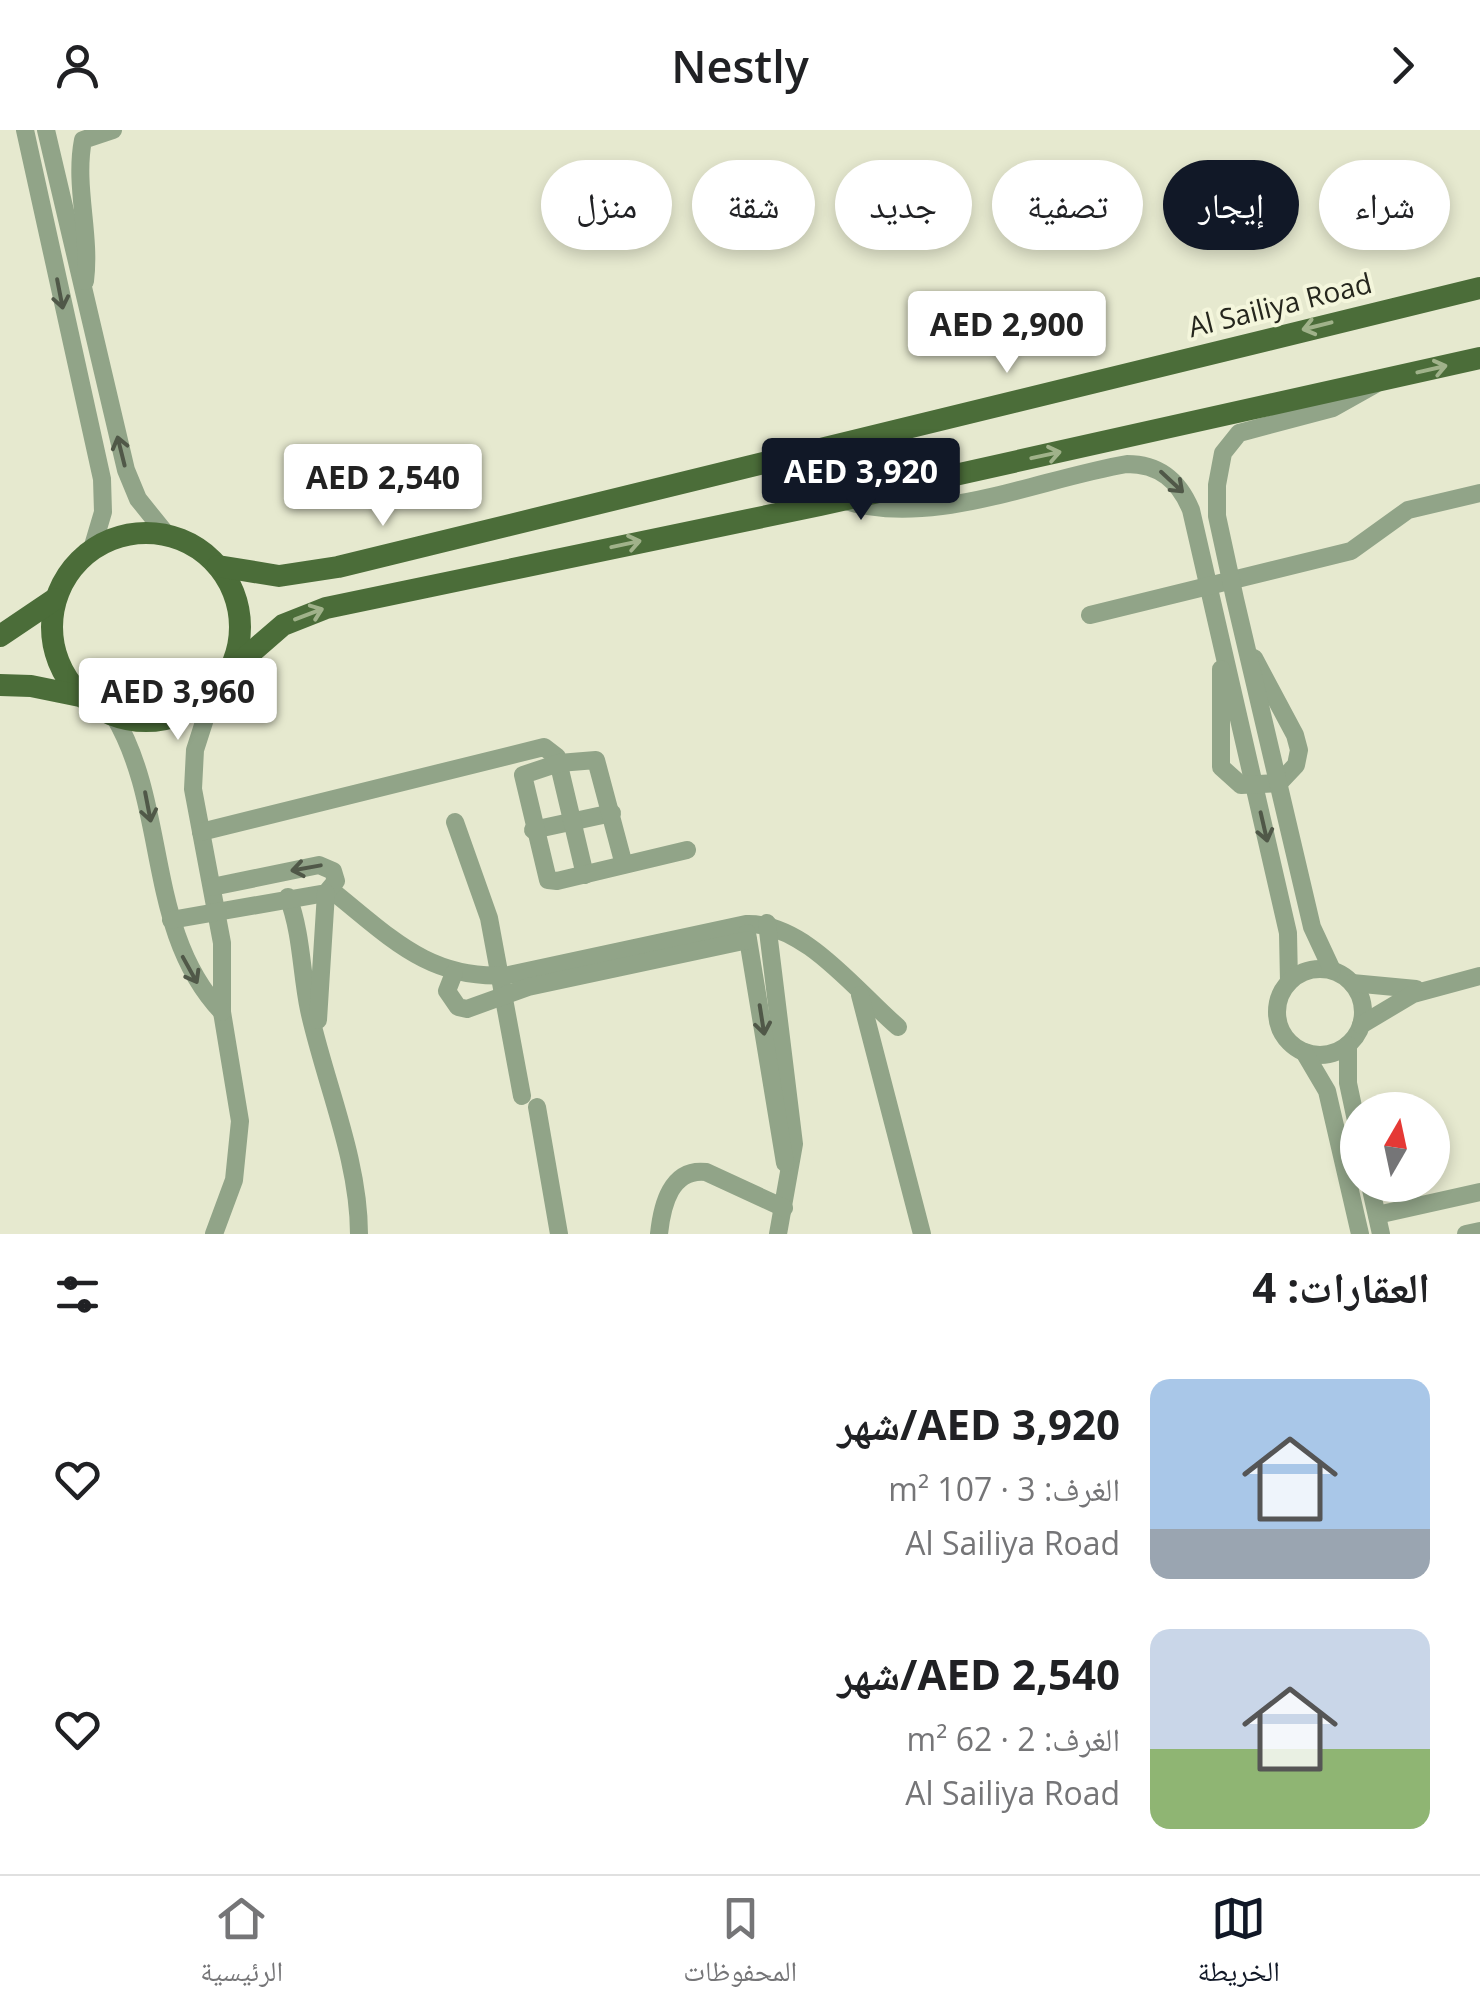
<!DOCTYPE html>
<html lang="ar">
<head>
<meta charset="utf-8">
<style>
	body { margin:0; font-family:"Open Sans","Noto Naskh Arabic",sans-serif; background:#f6f6f6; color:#202124; direction:rtl; height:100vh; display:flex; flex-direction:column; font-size:38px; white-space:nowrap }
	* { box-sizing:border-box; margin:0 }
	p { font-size:32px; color:#757577 }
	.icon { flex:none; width:55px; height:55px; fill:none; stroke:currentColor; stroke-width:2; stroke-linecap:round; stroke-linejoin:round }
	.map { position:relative; height:1104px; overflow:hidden; direction:ltr }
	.side { display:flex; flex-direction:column; background:#fff; flex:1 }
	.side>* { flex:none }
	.top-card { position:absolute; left:30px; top:30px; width:1420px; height:90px; direction:rtl; display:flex; gap:20px }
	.needle { width:65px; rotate:9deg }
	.fabs { position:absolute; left:1340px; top:962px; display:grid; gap:20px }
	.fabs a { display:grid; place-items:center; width:110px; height:110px; border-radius:50%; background:#fff; box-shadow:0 5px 15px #0003; font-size:50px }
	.price { position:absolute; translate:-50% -85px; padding:0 22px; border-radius:10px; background:#fff; color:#222; font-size:32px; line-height:65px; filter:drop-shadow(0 2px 5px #0008) }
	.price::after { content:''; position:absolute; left:50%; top:60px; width:30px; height:22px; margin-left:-15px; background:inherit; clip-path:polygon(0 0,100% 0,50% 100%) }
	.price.on { background:#111827; color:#fff }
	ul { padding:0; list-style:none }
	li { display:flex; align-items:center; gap:30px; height:250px; padding:0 50px }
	li span { display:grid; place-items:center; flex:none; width:280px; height:200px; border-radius:20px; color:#555 }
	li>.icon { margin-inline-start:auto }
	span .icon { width:120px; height:120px; fill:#fffc; stroke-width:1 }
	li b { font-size:42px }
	h2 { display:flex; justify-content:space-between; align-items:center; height:120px; padding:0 50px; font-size:42px }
	.tag { padding:0 35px; border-radius:45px; background:#fff; box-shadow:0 5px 15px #0003; font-size:35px; line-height:90px }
	.tag.on { background:#111827; color:#fff }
	header { display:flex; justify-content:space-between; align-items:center; height:130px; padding:0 50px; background:#fff; font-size:45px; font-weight:600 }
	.tab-bar { display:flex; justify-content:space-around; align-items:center; height:140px; border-top:2px solid #e0e0e0; background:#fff; font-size:28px; color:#757577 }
	.tab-bar a { display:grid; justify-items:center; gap:5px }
	.tab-bar .on { color:#111827 }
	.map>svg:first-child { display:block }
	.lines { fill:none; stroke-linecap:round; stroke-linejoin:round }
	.minor { stroke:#91a488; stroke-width:18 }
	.major { stroke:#4b6d39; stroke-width:22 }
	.oneway { stroke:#505848 }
	.oneway2 { stroke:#a0b28a }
	.labels { text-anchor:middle; stroke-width:8; stroke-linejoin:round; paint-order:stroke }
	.street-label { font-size:28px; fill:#25261d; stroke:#f4f6dc }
</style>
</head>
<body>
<header><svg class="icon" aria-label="forward" viewBox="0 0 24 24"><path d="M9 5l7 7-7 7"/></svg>Nestly<svg class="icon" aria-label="person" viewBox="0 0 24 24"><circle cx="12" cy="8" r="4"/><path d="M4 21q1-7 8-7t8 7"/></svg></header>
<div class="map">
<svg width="1480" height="1104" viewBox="0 0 1480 1104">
	<rect width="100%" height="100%" fill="#e6e9cf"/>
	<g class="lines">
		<!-- minor -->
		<g class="minor">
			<path d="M25 0 102 349 103 382 92 419"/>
			<path d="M46 0 126 340 138 369 167 405"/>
			<path d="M85 151C91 104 74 56 83 10L113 0"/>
			<path d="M842 370C930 399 1038 349 1127 334 1160 334 1179 351 1191 380L1288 803 1289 852"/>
			<path d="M1090 485 1351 421 1408 380 1480 363"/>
			<path d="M1221 539V637L1241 655 1279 653 1296 635 1299 620 1295 605 1254 528"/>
			<path d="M213 564 195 620 193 659 222 813V882L240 991 234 1050 214 1104"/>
			<path d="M114 586C169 679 145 801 222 882"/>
			<path d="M455 692 489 788 522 966"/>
			<path d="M533 700 612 683"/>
			<path d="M201 702 544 617 557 627 585 745"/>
			<path d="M624 735 596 630 559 633 523 645 548 750 557 751 687 720"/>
			<path d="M331 760C389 806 429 851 509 845L746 794C804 792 855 860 898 897"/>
			<path d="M288 767C302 804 301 842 309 880 325 953 359 1029 359 1104"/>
			<path d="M171 790 326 763 336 751 333 741 319 735 212 757"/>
			<path d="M767 793 794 1014 778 1104"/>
			<path d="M747 803 785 1033"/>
			<circle cx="1320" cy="882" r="43"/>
			<path d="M1332 840 1312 797 1235 469 1217 386V355L1223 323 1239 303 1333 278 1374 255"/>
			<path d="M454 843 447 861 458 877 467 879 528 857 748 810"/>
			<path d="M1352 853 1416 859"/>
			<path d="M860 865 922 1104"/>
			<path d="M318 890 326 763"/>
			<path d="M1361 895 1413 864 1480 846"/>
			<path d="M1348 915V953L1358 1000"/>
			<path d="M1304 922 1327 961 1360 1104"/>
			<path d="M537 977 559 1104"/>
			<path d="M1370 1055 1381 1104"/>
			<path d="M1377 1085 1480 1062"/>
			<path d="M659 1104C662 1075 671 1038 706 1042L784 1078"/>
			<path d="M1466 1104 1480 1101"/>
		</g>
		<!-- major -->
		<g class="major">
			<circle cx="146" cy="497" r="94"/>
			<path d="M218 436 279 446 338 437 1480 158"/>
			<path d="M0 506 55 469"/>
			<path d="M231 540 283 495 326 478 820 375 1480 228"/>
			<path d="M0 555 31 556 80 566"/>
		</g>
	</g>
	<!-- one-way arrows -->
	<defs><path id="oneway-shaft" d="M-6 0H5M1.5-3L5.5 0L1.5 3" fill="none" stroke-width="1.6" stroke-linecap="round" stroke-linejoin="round" transform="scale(2.5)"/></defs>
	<g class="oneway">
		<use href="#oneway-shaft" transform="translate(60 164) rotate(79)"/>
		<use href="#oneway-shaft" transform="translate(121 321) rotate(-104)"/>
		<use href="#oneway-shaft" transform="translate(1172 352) rotate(43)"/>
		<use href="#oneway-shaft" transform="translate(148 677) rotate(79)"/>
		<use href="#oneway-shaft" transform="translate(1264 697) rotate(77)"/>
		<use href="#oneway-shaft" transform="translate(306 738) rotate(170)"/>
		<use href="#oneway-shaft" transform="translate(190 840) rotate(61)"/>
		<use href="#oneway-shaft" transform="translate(762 890) rotate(81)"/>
	</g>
	<g class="oneway2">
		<use href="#oneway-shaft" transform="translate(1317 196) rotate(166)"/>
		<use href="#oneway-shaft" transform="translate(1432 239) rotate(-13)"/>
		<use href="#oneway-shaft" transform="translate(1046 325) rotate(-12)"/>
		<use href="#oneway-shaft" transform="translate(626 414) rotate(-12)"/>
		<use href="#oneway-shaft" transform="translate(309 484) rotate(-21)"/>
	</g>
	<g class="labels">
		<!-- street labels -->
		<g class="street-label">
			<text transform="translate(1280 175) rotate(-14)" y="10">Al Sailiya Road</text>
		</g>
	</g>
</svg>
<div class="fabs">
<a><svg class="needle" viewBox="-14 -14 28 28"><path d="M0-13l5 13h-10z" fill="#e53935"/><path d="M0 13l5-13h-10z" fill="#757577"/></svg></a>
</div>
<b class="price" style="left:1007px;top:246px">AED 2,900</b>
<b class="price on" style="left:861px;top:393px">AED 3,920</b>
<b class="price" style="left:383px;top:399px">AED 2,540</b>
<b class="price" style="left:178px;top:613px">AED 3,960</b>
<div class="top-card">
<a class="tag">شراء</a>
<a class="tag on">إيجار</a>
<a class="tag">تصفية</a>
<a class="tag">جديد</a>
<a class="tag">شقة</a>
<a class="tag">منزل</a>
</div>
</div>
<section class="side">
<h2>العقارات: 4<svg class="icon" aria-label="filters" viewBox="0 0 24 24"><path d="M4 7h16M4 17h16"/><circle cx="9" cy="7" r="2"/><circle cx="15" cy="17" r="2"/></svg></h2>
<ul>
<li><span style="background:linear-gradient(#a9c7e8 75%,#9aa5b1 0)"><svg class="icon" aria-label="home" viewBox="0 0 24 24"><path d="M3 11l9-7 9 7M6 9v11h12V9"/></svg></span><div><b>AED 3,920/شهر</b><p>الغرف: 3 · 107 m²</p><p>Al Sailiya Road</p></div><svg class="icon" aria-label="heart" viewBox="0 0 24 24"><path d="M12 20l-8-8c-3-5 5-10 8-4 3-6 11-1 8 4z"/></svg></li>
<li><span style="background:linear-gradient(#c9d6e8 60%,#8fb573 0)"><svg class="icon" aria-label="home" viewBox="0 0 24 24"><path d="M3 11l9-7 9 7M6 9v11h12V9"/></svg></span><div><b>AED 2,540/شهر</b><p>الغرف: 2 · 62 m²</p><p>Al Sailiya Road</p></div><svg class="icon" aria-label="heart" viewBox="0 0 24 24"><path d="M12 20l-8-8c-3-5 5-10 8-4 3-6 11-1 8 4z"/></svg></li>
</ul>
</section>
<nav class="tab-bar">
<a class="on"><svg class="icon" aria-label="map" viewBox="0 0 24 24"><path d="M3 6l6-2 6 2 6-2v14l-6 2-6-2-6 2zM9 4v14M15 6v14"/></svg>الخريطة</a>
<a><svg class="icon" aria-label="saved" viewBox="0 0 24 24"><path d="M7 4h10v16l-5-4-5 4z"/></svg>المحفوظات</a>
<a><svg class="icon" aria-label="home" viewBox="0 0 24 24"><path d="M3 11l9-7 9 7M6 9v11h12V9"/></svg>الرئيسية</a>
</nav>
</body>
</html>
